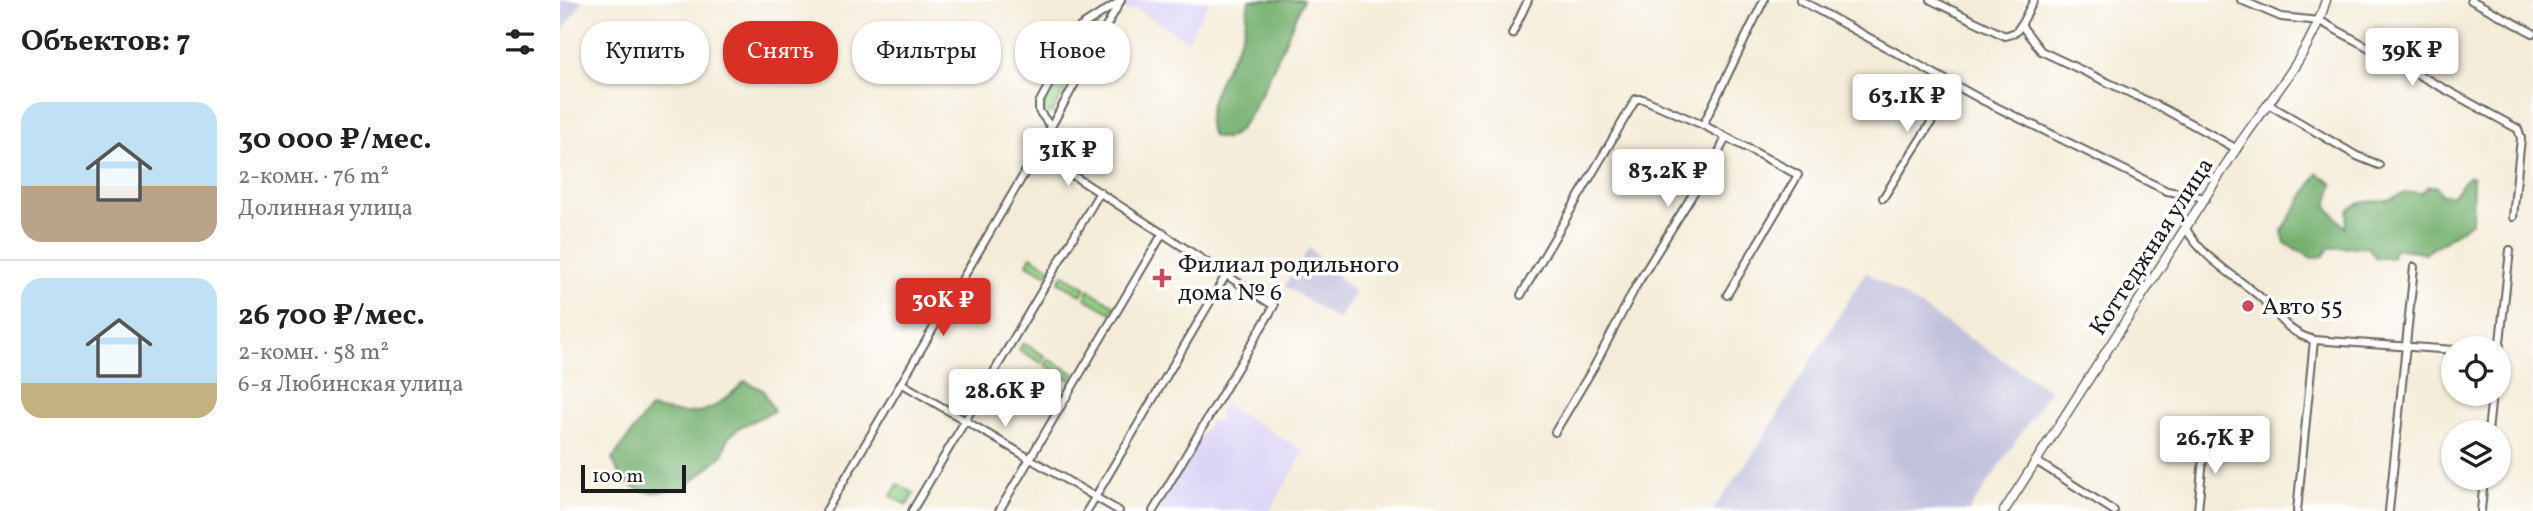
<!DOCTYPE html>
<html lang="ru">
<head>
<meta charset="utf-8">
<style>
	body { margin:0; font-family:Vollkorn,serif; background:#f2f2f2; color:#222; height:100vh; display:flex; flex-direction:column; font-size:26px; white-space:nowrap }
	* { box-sizing:border-box; margin:0 }
	p { font-size:23px; color:#767676 }
	.icon { flex:none; width:38px; height:38px; fill:none; stroke:currentColor; stroke-width:2; stroke-linecap:round; stroke-linejoin:round }
	.map { position:relative; flex:1; overflow:hidden }
	.drawer { display:flex; flex-direction:column; background:#fff; width:560px }
	.drawer>* { flex:none }
	.hud { position:absolute; left:21px; top:21px; width:665px; height:63px; display:flex; gap:14px }
	.fabs { position:absolute; left:1881px; top:336px; display:grid; gap:14px }
	.fabs a { display:grid; place-items:center; width:70px; height:70px; border-radius:50%; background:#fff; box-shadow:0 2px 5px #0004; font-size:35px }
	.scale { position:absolute; left:21px; bottom:18px; width:105px; box-sizing:border-box; padding-left:7px; border:4px solid #1c1c1c; border-top:0; font-size:19px; line-height:24px; white-space:nowrap; color:#1c1c1c; -webkit-text-stroke:5px #fff; paint-order:stroke }
	.price { position:absolute; translate:-50% -60px; padding:0 16px; border-radius:7px; background:#fff; color:#222; font-size:23px; line-height:46px; filter:drop-shadow(0 2px 4px #0008) }
	.price::after { content:''; position:absolute; left:50%; top:42px; width:21px; height:16px; margin-left:-10px; background:inherit; clip-path:polygon(0 0,100% 0,50% 100%) }
	.price.selected { background:#d93025; color:#fff }
	ul { padding:0; list-style:none }
	li { display:flex; align-items:center; gap:21px; height:175px; padding:0 21px }
	li+li { border-top:2px solid #e0e0e0 }
	li span { display:grid; place-items:center; flex:none; width:196px; height:140px; border-radius:21px; color:#555 }
	li>.icon { margin-inline-start:auto }
	span .icon { width:84px; height:84px; fill:#fffc; stroke-width:1 }
	li b { font-size:30px }
	h2 { display:flex; justify-content:space-between; align-items:center; height:84px; padding:0 21px; font-size:30px }
	.chip { padding:0 24px; border-radius:28px; background:#fff; box-shadow:0 2px 5px #0004; font-size:24px; line-height:63px }
	.chip.selected { background:#d93025; color:#fff }
	main { display:flex; flex:1; min-height:0 }
	.map>svg:first-child { display:block }
	.built { fill:#ddd5f6 }
	.industrial { fill:#c2c1dc }
	.green { fill:#91cc80; stroke:#56744e; stroke-width:2 }
	.forest { fill:#74b06e; stroke:#486645; stroke-width:2 }
	.lines { fill:none; stroke-linecap:round; stroke-linejoin:round }
	.minor-casing { stroke:#68655e; stroke-width:10 }
	.tertiary-casing { stroke:#68655e; stroke-width:11 }
	.minor { stroke:#fff; stroke-width:6 }
	.tertiary { stroke:#fff; stroke-width:8 }
	.poi-dot { fill:#d1495b; stroke:#fff; stroke-width:2.5 }
	.labels { text-anchor:middle; stroke-width:7; stroke-linejoin:round; paint-order:stroke }
	.street-label { font-size:24px; fill:#1c1c1c; stroke:#fff }
	.poi-label { font-size:24px; fill:#1c1c1c; stroke:#fff; text-anchor:start }
</style>
</head>
<body>
<main>
<section class="drawer">
<h2>Объектов: 7<svg class="icon" aria-label="filters" viewBox="0 0 24 24"><path d="M4 7h16M4 17h16"/><circle cx="9" cy="7" r="2"/><circle cx="15" cy="17" r="2"/></svg></h2>
<ul>
<li><span style="background:linear-gradient(#bfe0f5 60%,#b9a48a 0)"><svg class="icon" aria-label="home" viewBox="0 0 24 24"><path d="M3 11l9-7 9 7M6 9v11h12V9"/></svg></span><div><b>30 000 ₽/мес.</b><p>2-комн. · 76 m²</p><p>Долинная улица</p></div></li>
<li><span style="background:linear-gradient(#bfe0f5 75%,#c2b280 0)"><svg class="icon" aria-label="home" viewBox="0 0 24 24"><path d="M3 11l9-7 9 7M6 9v11h12V9"/></svg></span><div><b>26 700 ₽/мес.</b><p>2-комн. · 58 m²</p><p>6-я Любинская улица</p></div></li>
</ul>
</section>
<div class="map">
<svg width="1973" height="511" viewBox="0 0 1973 511">
	<rect width="100%" height="100%" fill="#fff"/>
	<filter id="ink" filterUnits="userSpaceOnUse"><feTurbulence type="fractalNoise" baseFrequency=".0143" numOctaves="2"/><feDisplacementMap in="SourceGraphic" scale="14" xChannelSelector="R" yChannelSelector="G"/><feConvolveMatrix kernelMatrix="1 2 1 2 8 2 1 2 1" color-interpolation-filters="sRGB"/></filter>
	<filter id="wash" filterUnits="userSpaceOnUse"><feTurbulence type="fractalNoise" baseFrequency=".00686" numOctaves="4" result="noise"/><feDisplacementMap in="SourceGraphic" scale="28" xChannelSelector="R" yChannelSelector="G"/><feGaussianBlur stdDeviation="1.57" result="paint"/><feColorMatrix in="noise" values="0 0 0 0 0 0 0 0 0 0 0 0 0 0 0 0 0 1.4 0 .05"/><feComposite in="paint" operator="in"/></filter>
	<g filter="url(#wash)">
		<rect width="100%" height="100%" fill="#f4ecd8"/>
		<!-- built -->
		<g class="built">
			<path d="M566 0H650L627 40 575 9 559 11Z"/>
			<path d="M661 403 745 451 710 511H597L619 473 626 471V461L650 421H659Z"/>
		</g>
		<!-- industrial -->
		<g class="industrial">
			<path d="M0 0H23L0 35Z"/>
			<path d="M749 248 795 293 778 320 725 286Z"/>
			<path d="M1306 272 1490 390 1409 511H1152L1195 451Z"/>
		</g>
		<!-- green -->
		<g class="green">
			<path d="M530 23 537 25V32L492 113 484 112C481 96 498 86 505 73 513 59 520 31 530 23Z"/>
			<path d="M471 256 491 268 487 275 467 264Z"/>
			<path d="M503 274 526 288 521 295 499 282Z"/>
			<path d="M529 290 555 306 551 313 525 298Z"/>
			<path d="M463 343 485 356 482 363 459 350Z"/>
			<path d="M489 359 515 374 511 380 485 365Z"/>
			<path d="M338 484 354 493 347 505 331 496Z"/>
		</g>
		<!-- forest -->
		<g class="forest">
			<path d="M689 0H743C732 24 692 125 673 135 666 140 660 138 652 136 639 106 669 66 681 38 686 26 687 13 689 0Z"/>
			<path d="M1758 173 1773 184 1767 206 1785 228 1788 210C1800 201 1806 202 1820 201 1838 200 1837 190 1862 193L1868 186H1876L1882 195H1893L1909 176 1913 177 1912 222 1866 253 1834 248 1832 258H1816L1808 247 1769 248 1764 256 1752 258 1725 243 1722 231Z"/>
			<path d="M185 381 203 390 214 411 180 427 168 438 163 455 123 489 90 493 73 487 62 479 52 459 90 408C138 418 150 415 185 381Z"/>
		</g>
	</g>
	<g filter="url(#ink)">
		<g class="lines">
			<defs>
				<g id="minor">
					<path d="M1240 0 1424 101 1607 191 1646 198"/>
					<path d="M1371 0 1445 36 1456 32 1461 25 1481 51 1604 109 1677 149"/>
					<path d="M1681 0 1721 17 1760 21 1958 129 1961 138 1953 217"/>
					<path d="M1911 0 1973 33"/>
					<path d="M1461 25 1474 0"/>
					<path d="M952 34 968 0"/>
					<path d="M1708 104 1797 156 1819 165"/>
					<path d="M491 127 479 111V103L520 27 559 2"/>
					<path d="M1166 137 1238 175 1167 295"/>
					<path d="M477 152 714 306 593 511"/>
					<path d="M1323 198 1395 85"/>
					<path d="M1626 229C1644 259 1673 274 1699 296 1721 315 1723 331 1754 340L1894 350"/>
					<path d="M961 295 1076 99H1083L1143 125"/>
					<path d="M1939 351 1950 250"/>
					<path d="M341 383 559 511"/>
					<path d="M995 432 1035 365 1076 286 1159 152 1166 137 1143 125 1204 0"/>
					<path d="M1928 432 1932 394"/>
					<path d="M1476 461 1554 511"/>
					<path d="M266 511 477 152 561 0"/>
					<path d="M352 511 540 192"/>
					<path d="M439 511 603 233"/>
					<path d="M527 511 666 275"/>
					<path d="M1638 511 1645 437"/>
					<path d="M1737 511 1754 340"/>
					<path d="M1829 511 1854 267"/>
					<path d="M1921 511 1924 478"/>
				</g>
				<path id="tertiary" d="M1444 511C1522 391 1598 269 1676 149 1708 101 1750 56 1766 0"/>
			</defs>
			<!-- minor casing -->
			<use href="#minor" class="minor-casing"/>
			<!-- tertiary casing -->
			<use href="#tertiary" class="tertiary-casing"/>
			<!-- minor -->
			<use href="#minor" class="minor"/>
			<!-- tertiary -->
			<use href="#tertiary" class="tertiary"/>
		</g>
	</g>
	<!-- markers -->
	<g class="poi-dot">
		<path d="M598.5 267.5h7v7h7v7h-7v7h-7v-7h-7v-7h7z"/>
		<circle cx="1688" cy="306" r="7"/>
	</g>
	<g class="labels">
		<!-- street labels -->
		<g class="street-label">
			<text transform="translate(1591 246) rotate(-57)" y="8">Коттеджная улица</text>
		</g>
		<!-- poi labels -->
		<g class="poi-label">
			<text x="618" y="272">Филиал родильного<tspan x="618" dy="28">дома № 6</tspan></text>
			<text x="1702" y="314">Авто 55</text>
		</g>
	</g>
</svg>
<div class="fabs">
<a><svg class="icon" aria-label="locate" viewBox="0 0 24 24"><circle cx="12" cy="12" r="6"/><path d="M12 2v4M12 18v4M2 12h4M18 12h4"/></svg></a>
<a><svg class="icon" aria-label="layers" viewBox="0 0 24 24"><path d="M12 4l9 5-9 5-9-5zM3 14l9 5 9-5"/></svg></a>
</div>
<div class="scale">100 m</div>
<b class="price" style="left:1852px;top:88px">39K ₽</b>
<b class="price" style="left:1347px;top:134px">63.1K ₽</b>
<b class="price" style="left:508px;top:188px">31K ₽</b>
<b class="price" style="left:1108px;top:209px">83.2K ₽</b>
<b class="price selected" style="left:383px;top:338px">30K ₽</b>
<b class="price" style="left:445px;top:429px">28.6K ₽</b>
<b class="price" style="left:1655px;top:476px">26.7K ₽</b>
<div class="hud">
<a class="chip">Купить</a>
<a class="chip selected">Снять</a>
<a class="chip">Фильтры</a>
<a class="chip">Новое</a>
</div>
</div>
</main>
</body>
</html>
